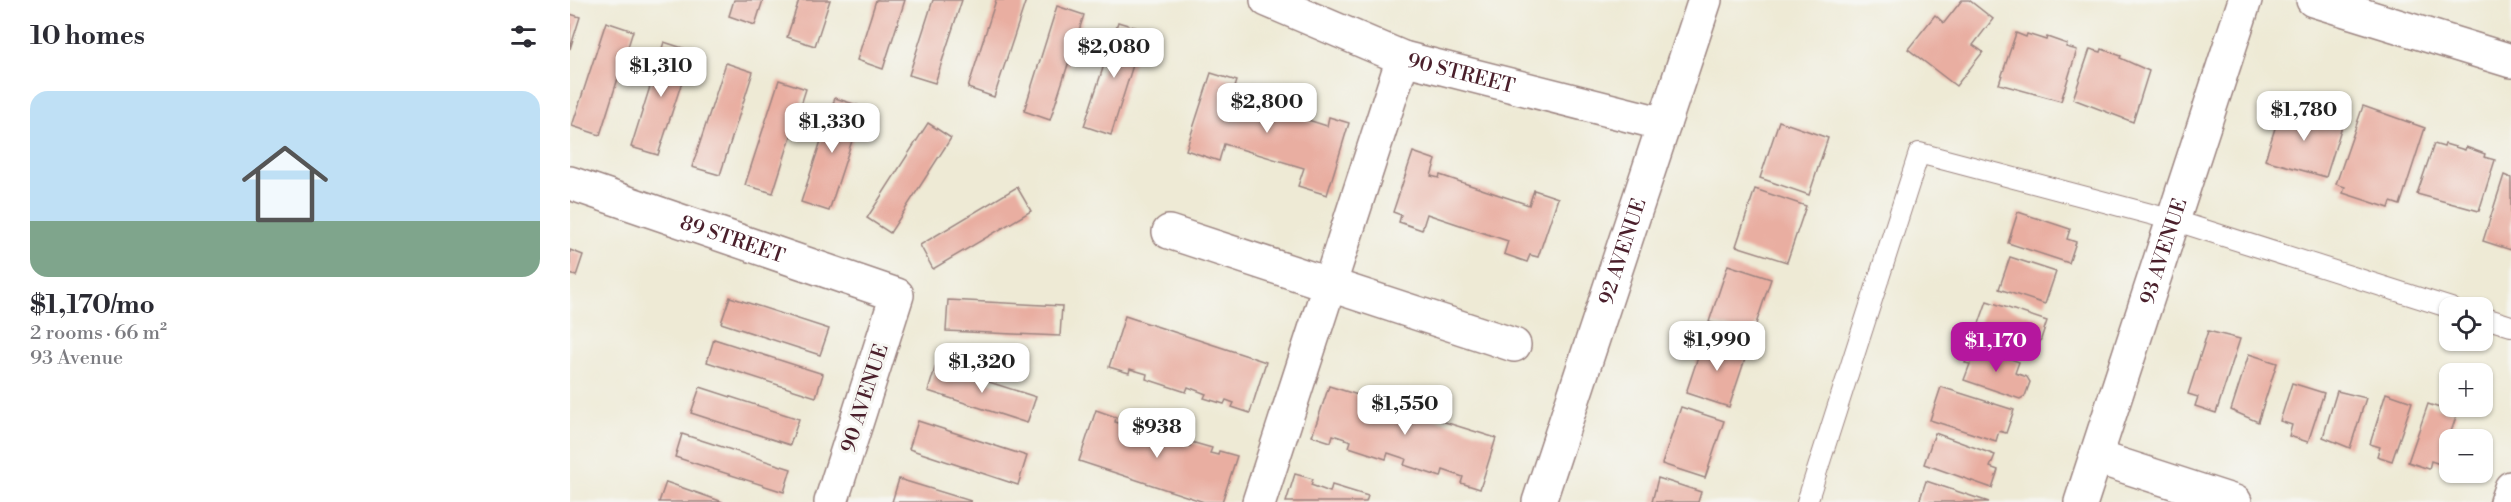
<!DOCTYPE html>
<html lang="en">
<head>
<meta charset="utf-8">
<style>
	body { margin:0; font-family:"Libre Bodoni",serif; background:#f7f7f7; color:#2b2b33; height:100vh; display:flex; flex-direction:column; font-size:22px; white-space:nowrap }
	* { box-sizing:border-box; margin:0 }
	p { font-size:20px; color:#7c7c81 }
	.icon { flex:none; width:33px; height:33px; fill:none; stroke:currentColor; stroke-width:2; stroke-linecap:round; stroke-linejoin:round }
	.map { position:relative; flex:1; overflow:hidden }
	.sheet { display:flex; flex-direction:column; background:#fff; width:570px }
	.sheet>* { flex:none }
	.fabs { position:absolute; left:1869px; top:297px; display:grid; gap:12px }
	.fabs a { display:grid; place-items:center; width:54px; height:54px; border-radius:12px; background:#fff; box-shadow:0 2px 4px #0004; font-size:30px }
	.price { position:absolute; translate:-50% -51px; padding:0 14px; border-radius:12px; background:#fff; color:#222; font-size:20px; line-height:39px; filter:drop-shadow(0 2px 3px #0008) }
	.price::after { content:''; position:absolute; left:50%; top:36px; width:18px; height:14px; margin-left:-9px; background:inherit; clip-path:polygon(0 0,100% 0,50% 100%) }
	.price.on { background:#b5179e; color:#fff }
	ul { padding:0; list-style:none }
	li { display:grid; align-content:center; gap:12px; height:318px; padding:0 30px }
	li span { display:grid; place-items:center; height:186px; border-radius:18px; color:#555 }
	li>.icon { margin-inline-start:auto }
	span .icon { width:108px; height:108px; fill:#fffc; stroke-width:1 }
	li b { font-size:26px }
	h2 { display:flex; justify-content:space-between; align-items:center; height:72px; padding:0 30px; font-size:26px }
	main { display:flex; flex:1; min-height:0 }
	.map>svg:first-child { display:block }
	.building { fill:#e9aea1 }
	.lines { fill:none; stroke-linecap:round; stroke-linejoin:round }
	.service-casing { stroke:#9c8480; stroke-width:22 }
	.minor-casing { stroke:#9c8480; stroke-width:36 }
	.tertiary-casing { stroke:#9c8480; stroke-width:36 }
	.service { stroke:#fff; stroke-width:20 }
	.minor { stroke:#fff; stroke-width:33 }
	.tertiary { stroke:#fff; stroke-width:33 }
	.labels { text-anchor:middle; stroke-width:6; stroke-linejoin:round; paint-order:stroke }
	.street-label { font-size:20px; fill:#4a1f2b; stroke:#f6f6f2 }
</style>
</head>
<body>
<main>
<section class="sheet">
<h2>10 homes<svg class="icon" aria-label="filters" viewBox="0 0 24 24"><path d="M4 7h16M4 17h16"/><circle cx="9" cy="7" r="2"/><circle cx="15" cy="17" r="2"/></svg></h2>
<ul>
<li><span style="background:linear-gradient(#bfe0f5 70%,#7fa58c 0)"><svg class="icon" aria-label="home" viewBox="0 0 24 24"><path d="M3 11l9-7 9 7M6 9v11h12V9"/></svg></span><div><b>$1,170/mo</b><p>2 rooms · 66 m²</p><p>93 Avenue</p></div></li>
</ul>
</section>
<div class="map">
<svg width="1941" height="502" viewBox="0 0 1941 502">
	<rect width="100%" height="100%" fill="#f6f6f2"/>
	<filter id="ink" filterUnits="userSpaceOnUse"><feTurbulence type="fractalNoise" baseFrequency=".0167" numOctaves="2"/><feDisplacementMap in="SourceGraphic" scale="12" xChannelSelector="R" yChannelSelector="G"/><feConvolveMatrix kernelMatrix="1 2 1 2 8 2 1 2 1" color-interpolation-filters="sRGB"/></filter>
	<filter id="wash" filterUnits="userSpaceOnUse"><feTurbulence type="fractalNoise" baseFrequency=".008" numOctaves="4" result="noise"/><feDisplacementMap in="SourceGraphic" scale="24" xChannelSelector="R" yChannelSelector="G"/><feGaussianBlur stdDeviation="1.35" result="paint"/><feColorMatrix in="noise" values="0 0 0 0 0 0 0 0 0 0 0 0 0 0 0 0 0 1.4 0 .05"/><feComposite in="paint" operator="in"/></filter>
	<g filter="url(#wash)">
		<rect width="100%" height="100%" fill="#eeead5"/>
		<g id="blocks">
			<!-- building -->
			<g class="building">
				<path d="M164 0H193L185 25 159 16Z"/>
				<path d="M229 0H260L245 46 217 37Z"/>
				<path d="M306 0H335L313 69 287 60Z"/>
				<path d="M363 0H392L365 83 339 75Z"/>
				<path d="M426 0H456L424 97 398 88Z"/>
				<path d="M1392 0H1399L1423 19 1403 45 1413 52 1386 86 1338 49 1365 15 1374 23Z"/>
				<path d="M487 6 514 15 480 120 454 111Z"/>
				<path d="M0 14 10 17 0 49Z"/>
				<path d="M36 22 63 31 30 135 2 126Z"/>
				<path d="M548 22 574 30 541 135 514 126Z"/>
				<path d="M1446 33 1456 37 1457 34 1476 40 1477 37 1497 44 1496 47 1507 50 1491 101 1429 84Z"/>
				<path d="M94 42 122 51 88 155 61 147Z"/>
				<path d="M1520 49 1531 52 1532 49 1551 56 1550 58 1579 71 1563 122 1503 99Z"/>
				<path d="M156 63 183 72 150 175 122 167Z"/>
				<path d="M641 73 667 81 662 96 757 126 759 117 779 123 757 195 728 186 734 168 654 144 649 161 616 150Z"/>
				<path d="M209 80 236 89 203 193 175 185Z"/>
				<path d="M265 98 293 107 259 211 231 202Z"/>
				<path d="M1793 106 1855 128 1830 205 1821 202 1819 208 1773 193 1775 187 1766 184Z"/>
				<path d="M1711 109 1722 113 1723 110 1742 116 1743 113 1763 119 1762 122 1772 126 1756 177 1695 160Z"/>
				<path d="M1209 121 1258 138 1239 195 1190 178Z"/>
				<path d="M358 123 381 138 320 233 297 218Z"/>
				<path d="M1864 144 1874 147 1875 144 1895 150 1896 147 1915 154 1914 157 1925 160 1909 211 1847 194Z"/>
				<path d="M843 152 866 160 861 176 869 178 870 175 959 205 964 190 988 198 968 257 960 255 957 262 934 254 938 241 857 214 852 230 829 222 831 215 823 212Z"/>
				<path d="M1934 175 1941 178V250L1913 241Z"/>
				<path d="M447 187 461 211 363 269 350 245Z"/>
				<path d="M1185 189 1236 206 1217 262 1166 246Z"/>
				<path d="M1448 212 1500 229 1497 239 1506 242 1499 263 1438 243Z"/>
				<path d="M0 250 13 255 6 276 0 274Z"/>
				<path d="M1440 257 1486 272 1475 304 1429 289Z"/>
				<path d="M1158 265 1201 279 1182 336 1139 322Z"/>
				<path d="M160 297 259 329 250 355 151 323Z"/>
				<path d="M378 300 492 306 490 336 376 331Z"/>
				<path d="M1417 301 1477 321 1470 342 1462 339 1458 350 1406 332Z"/>
				<path d="M555 316 696 362 680 413 662 407 664 403 656 400 654 404 634 398 636 394 618 387 616 392 576 379 577 374 560 369 559 373 539 367Z"/>
				<path d="M1638 331 1670 339 1646 413 1625 406 1628 397 1618 394Z"/>
				<path d="M1135 336 1178 350 1159 407 1116 393Z"/>
				<path d="M144 339 253 374 246 397 137 362Z"/>
				<path d="M1401 345 1449 362 1445 373 1457 377 1460 382 1455 396 1450 399 1394 380 1400 364 1395 363Z"/>
				<path d="M1679 354 1707 363 1688 422 1661 410Z"/>
				<path d="M366 365 466 397 457 423 358 391Z"/>
				<path d="M1722 383 1754 393 1738 442 1719 436 1722 425 1710 421Z"/>
				<path d="M759 386 926 438 910 489 891 483 893 477 873 470 871 477 834 465 836 459 818 453 816 459 779 447 781 441 763 435 761 442 742 436Z"/>
				<path d="M130 387 229 419 220 445 121 413Z"/>
				<path d="M1371 387 1444 410 1436 433 1429 431 1426 441 1360 420Z"/>
				<path d="M1767 391 1796 398 1780 448 1753 437Z"/>
				<path d="M1816 393 1842 402 1822 461 1807 456 1810 447 1800 444Z"/>
				<path d="M1858 404 1887 414 1870 464 1861 461 1859 469 1838 462Z"/>
				<path d="M1111 407 1154 421 1135 478 1092 464Z"/>
				<path d="M526 410 546 417 545 422 562 427 563 422 603 436 602 440 620 446 621 442 642 448 640 453 648 455 649 451 667 456 652 502H634L509 461Z"/>
				<path d="M348 421 457 456 448 485 339 449Z"/>
				<path d="M1365 433 1425 455 1420 467 1428 470 1422 488 1354 464Z"/>
				<path d="M112 434 221 469 214 492 105 457Z"/>
				<path d="M725 474 743 479 741 485 760 492 762 485 798 496 796 502H716Z"/>
				<path d="M1088 478 1131 492 1128 502H1082Z"/>
				<path d="M329 479 401 501V502H322Z"/>
				<path d="M1356 481 1419 502H1349Z"/>
				<path d="M96 482 153 502H89Z"/>
			</g>
		</g>
	</g>
	<g filter="url(#ink)">
		<use href="#blocks" fill-opacity="0" stroke="#9c8480" stroke-width="1.5"/>
		<g class="lines">
			<defs>
				<g id="service">
					<path d="M1912 317 1941 326"/>
					<path d="M1237 502 1349 153 1603 220 1881 308"/>
				</g>
				<g id="minor">
					<path id="s1" d="M697 0 833 58 1094 124"/>
					<path d="M1743 0 1941 61"/>
					<path id="s2" d="M0 183 327 295 261 502"/>
					<path d="M599 232 944 345"/>
					<path d="M1526 457 1665 502"/>
					<path d="M689 502 833 58"/>
					<path id="s3" d="M1511 502 1675 0"/>
					<path d="M1936 502 1941 488"/>
				</g>
				<g id="tertiary">
					<path id="s4" d="M969 502 1135 0"/>
				</g>
			</defs>
			<!-- service casing -->
			<use href="#service" class="service-casing"/>
			<!-- minor casing -->
			<use href="#minor" class="minor-casing"/>
			<!-- tertiary casing -->
			<use href="#tertiary" class="tertiary-casing"/>
			<!-- service -->
			<use href="#service" class="service"/>
			<!-- minor -->
			<use href="#minor" class="minor"/>
			<!-- tertiary -->
			<use href="#tertiary" class="tertiary"/>
		</g>
	</g>
	<g class="labels">
		<!-- street labels -->
		<g class="street-label">
			<text dy="7" stroke="none"><textPath href="#s1" startOffset="208">90 STREET</textPath></text>
			<text dy="7" stroke="none"><textPath href="#s2" startOffset="172">89 STREET</textPath></text>
			<text dy="7" stroke="none"><textPath href="#s4" startOffset="264">92 AVENUE</textPath></text>
			<text dy="7" stroke="none"><textPath href="#s3" startOffset="264">93 AVENUE</textPath></text>
			<text transform="translate(294 398) rotate(-72)" y="7">90 AVENUE</text>
		</g>
	</g>
</svg>
<div class="fabs">
<a><svg class="icon" aria-label="locate" viewBox="0 0 24 24"><circle cx="12" cy="12" r="6"/><path d="M12 2v4M12 18v4M2 12h4M18 12h4"/></svg></a>
<a>+</a>
<a>−</a>
</div>
<b class="price" style="left:544px;top:79px">$2,080</b>
<b class="price" style="left:91px;top:98px">$1,310</b>
<b class="price" style="left:697px;top:134px">$2,800</b>
<b class="price" style="left:1734px;top:142px">$1,780</b>
<b class="price" style="left:262px;top:154px">$1,330</b>
<b class="price" style="left:1147px;top:372px">$1,990</b>
<b class="price on" style="left:1426px;top:373px">$1,170</b>
<b class="price" style="left:412px;top:394px">$1,320</b>
<b class="price" style="left:835px;top:436px">$1,550</b>
<b class="price" style="left:587px;top:459px">$938</b>
</div>
</main>
</body>
</html>
